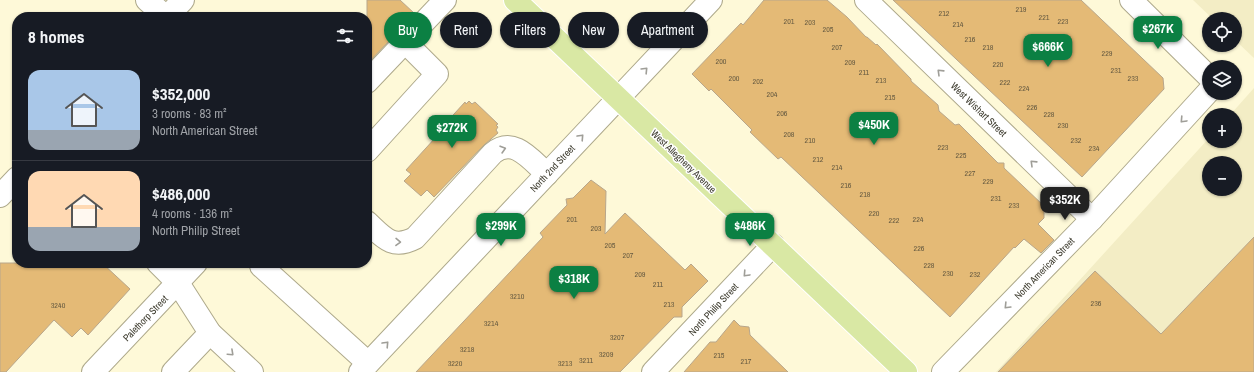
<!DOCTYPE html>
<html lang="en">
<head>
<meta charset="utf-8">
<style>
	body { margin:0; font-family:"Archivo Narrow",sans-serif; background:#242831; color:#f1f3f6; height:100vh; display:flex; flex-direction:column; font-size:15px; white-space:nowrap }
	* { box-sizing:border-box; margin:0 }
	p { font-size:13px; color:#9ea1a6 }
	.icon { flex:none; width:22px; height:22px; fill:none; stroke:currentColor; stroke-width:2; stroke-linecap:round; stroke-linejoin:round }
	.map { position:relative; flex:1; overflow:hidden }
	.sheet { position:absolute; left:12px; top:12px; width:360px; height:256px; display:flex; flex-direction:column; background:#171b24; border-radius:16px; box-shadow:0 1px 3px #0004 }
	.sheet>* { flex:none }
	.guide { position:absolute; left:384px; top:12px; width:380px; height:36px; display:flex; gap:8px }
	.fabs { position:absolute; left:1202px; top:12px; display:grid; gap:8px }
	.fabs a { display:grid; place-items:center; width:40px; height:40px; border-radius:50%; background:#171b24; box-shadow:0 1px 3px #0004; font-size:20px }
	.price { position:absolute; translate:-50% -34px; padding:0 9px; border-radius:8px; background:#0b8043; color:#fff; font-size:13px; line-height:26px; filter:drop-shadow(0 1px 2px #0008) }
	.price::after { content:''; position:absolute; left:50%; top:24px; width:12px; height:9px; margin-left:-6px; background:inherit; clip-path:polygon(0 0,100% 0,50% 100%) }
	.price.current { background:#222; color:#fff }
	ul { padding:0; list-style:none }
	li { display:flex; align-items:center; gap:12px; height:100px; padding:0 16px }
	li+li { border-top:1px solid #363941 }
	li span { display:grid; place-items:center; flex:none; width:112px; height:80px; border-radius:12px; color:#555 }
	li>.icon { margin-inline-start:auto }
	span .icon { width:48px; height:48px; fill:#fffc; stroke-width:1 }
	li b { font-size:17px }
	h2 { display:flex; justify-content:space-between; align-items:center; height:48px; padding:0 16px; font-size:17px }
	.pill { padding:0 14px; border-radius:18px; background:#171b24; box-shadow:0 1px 3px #0004; font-size:14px; line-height:36px }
	.pill.current { background:#0b8043; color:#fff }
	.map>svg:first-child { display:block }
	.built { fill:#f3edc5; fill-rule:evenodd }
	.building { fill:#e4ba76; stroke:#b8a68b }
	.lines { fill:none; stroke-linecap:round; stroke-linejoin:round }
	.minor-casing { stroke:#aea98b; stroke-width:24 }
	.major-casing { stroke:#fff; stroke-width:24 }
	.minor { stroke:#fff; stroke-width:22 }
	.major { stroke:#d9e8a4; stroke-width:22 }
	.oneway { stroke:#9f9e98 }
	.labels { text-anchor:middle; stroke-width:3; stroke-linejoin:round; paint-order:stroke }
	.number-label { font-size:8px; fill:#685c42 }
	.street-label { font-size:10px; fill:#3f3d30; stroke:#fff }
</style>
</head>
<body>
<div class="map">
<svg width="1254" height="372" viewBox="0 0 1254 372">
	<rect width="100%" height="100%" fill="#fef9d8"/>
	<!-- built -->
	<g class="built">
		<path d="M1193 0H1254V58L1235 40V19H1213Z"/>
		<path d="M1254 88V372H996L1209 138V141H1235V115H1230ZM1209 163H1235V189H1209Z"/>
	</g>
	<!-- building -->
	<g class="building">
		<path d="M367 0H400L415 14 367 64Z"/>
		<path d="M764 0H827L847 17 866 37H867L876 45 877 44 911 79V81L938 105 939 111 955 125 959 124 998 163H1004V168L1044 206V218L1038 224 1054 240 1041 253 1024 239 1015 248 1014 247 950 317 781 157 778 159 750 132 752 130 711 89 709 91 692 74 741 23 743 25Z"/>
		<path d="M893 0H1081L1163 78 1164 89 1082 177Z"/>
		<path d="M469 101 472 104 475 102 498 124 496 125 498 127 496 130 498 133 484 145 434 197 427 190 421 196 404 181 411 174 406 170 446 126 444 125 465 102 466 104Z"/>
		<path d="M591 180 606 191 605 234 625 213 685 270 691 264 708 281 682 307V317H674L620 372H416L543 237 540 233 567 205 566 199 573 198Z"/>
		<path d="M1254 237V372H998L1095 271 1161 334Z"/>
		<path d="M0 263H102L130 289 88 335 81 328 72 337 54 320 6 372H0Z"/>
		<path d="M734 320 740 326 749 327 750 335 788 372H684L710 342H716Z"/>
	</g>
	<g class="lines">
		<defs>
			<g id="minor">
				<path d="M147 0 166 17"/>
				<path d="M866 0 1092 219"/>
				<path d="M1131 0 1209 77"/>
				<path d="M167 17 183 0"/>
				<path d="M367 82 445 0"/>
				<path d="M367 151 437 74 405 42"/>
				<path d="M0 196 17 178"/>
				<path d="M367 222C383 237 392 250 415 238L493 153C514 136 531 160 547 174"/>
				<path d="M158 263 178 283 210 333 252 372"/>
				<path d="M263 263 261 266 368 363"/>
				<path d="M93 372 196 263"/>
				<path d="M173 372 210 333"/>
				<path d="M360 372 711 0"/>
				<path d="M653 372 773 245"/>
				<path d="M943 372 1092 219 1209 91"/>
			</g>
			<path id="major" d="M515 0 906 372"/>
		</defs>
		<!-- minor casing -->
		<use href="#minor" class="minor-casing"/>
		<!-- major casing -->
		<use href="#major" class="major-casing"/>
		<!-- minor -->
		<use href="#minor" class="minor"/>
		<!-- major -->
		<use href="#major" class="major"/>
	</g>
	<!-- one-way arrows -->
	<defs><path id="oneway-chevron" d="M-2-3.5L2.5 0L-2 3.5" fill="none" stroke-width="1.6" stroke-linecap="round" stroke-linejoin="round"/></defs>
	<g class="oneway">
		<use href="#oneway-chevron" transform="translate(645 70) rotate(-46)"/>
		<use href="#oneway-chevron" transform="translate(940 72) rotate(-136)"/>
		<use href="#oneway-chevron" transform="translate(1183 120) rotate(133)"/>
		<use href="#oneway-chevron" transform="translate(581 137) rotate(-47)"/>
		<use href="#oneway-chevron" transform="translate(503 149) rotate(-16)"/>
		<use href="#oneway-chevron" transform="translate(1033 163) rotate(-136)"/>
		<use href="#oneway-chevron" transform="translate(398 242) rotate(1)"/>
		<use href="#oneway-chevron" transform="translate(746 274) rotate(133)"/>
		<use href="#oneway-chevron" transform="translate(1007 306) rotate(134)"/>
		<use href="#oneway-chevron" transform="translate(386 344) rotate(-47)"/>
		<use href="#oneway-chevron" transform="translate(231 353) rotate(43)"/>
	</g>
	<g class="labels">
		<!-- number labels -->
		<g class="number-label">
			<text x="1021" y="12">219</text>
			<text x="944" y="16">212</text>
			<text x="1044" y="20">221</text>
			<text x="789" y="24">201</text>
			<text x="1063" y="24">223</text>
			<text x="810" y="25">203</text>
			<text x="958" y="27">214</text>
			<text x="828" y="32">205</text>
			<text x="970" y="42">216</text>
			<text x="837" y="50">207</text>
			<text x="988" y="50">218</text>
			<text x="1107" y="56">229</text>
			<text x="721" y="64">200</text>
			<text x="850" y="65">209</text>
			<text x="998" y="67">220</text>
			<text x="1116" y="73">231</text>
			<text x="864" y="75">211</text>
			<text x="734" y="81">200</text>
			<text x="1133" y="81">233</text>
			<text x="881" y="83">213</text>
			<text x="758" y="84">202</text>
			<text x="1005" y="85">222</text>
			<text x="1024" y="91">224</text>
			<text x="772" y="97">204</text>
			<text x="890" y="100">215</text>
			<text x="1032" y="110">226</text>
			<text x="782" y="116">206</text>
			<text x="1049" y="117">228</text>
			<text x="1063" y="128">230</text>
			<text x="789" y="137">208</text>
			<text x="810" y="143">210</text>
			<text x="1076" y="143">232</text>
			<text x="943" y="150">223</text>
			<text x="1094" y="151">234</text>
			<text x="961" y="158">225</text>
			<text x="818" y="162">212</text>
			<text x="837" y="170">214</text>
			<text x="970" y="176">227</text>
			<text x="988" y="184">229</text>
			<text x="846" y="188">216</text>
			<text x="865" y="197">218</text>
			<text x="996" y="201">231</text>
			<text x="1014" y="208">233</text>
			<text x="874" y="216">220</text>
			<text x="572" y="222">201</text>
			<text x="918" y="222">224</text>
			<text x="894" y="223">222</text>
			<text x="596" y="231">203</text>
			<text x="610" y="248">205</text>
			<text x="919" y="251">226</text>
			<text x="628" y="258">207</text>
			<text x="929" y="268">228</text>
			<text x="948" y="276">230</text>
			<text x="640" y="277">209</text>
			<text x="975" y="277">232</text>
			<text x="658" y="287">211</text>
			<text x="517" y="299">3210</text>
			<text x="1096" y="306">236</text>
			<text x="669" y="307">213</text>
			<text x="58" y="308">3240</text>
			<text x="491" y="326">3214</text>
			<text x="617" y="340">3207</text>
			<text x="467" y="352">3218</text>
			<text x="606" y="357">3209</text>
			<text x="719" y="358">215</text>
			<text x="586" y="363">3211</text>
			<text x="746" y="364">217</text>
			<text x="455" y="366">3220</text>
			<text x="565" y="366">3213</text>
		</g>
		<!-- street labels -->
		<g class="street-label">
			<text transform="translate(979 109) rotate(44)" y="4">West Wishart Street</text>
			<text transform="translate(684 161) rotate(44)" y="4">West Allegheny Avenue</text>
			<text transform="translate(552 168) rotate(-47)" y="4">North 2nd Street</text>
			<text transform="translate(1044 268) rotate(-46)" y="4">North American Street</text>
			<text transform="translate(713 309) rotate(-47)" y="4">North Philip Street</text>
			<text transform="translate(145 318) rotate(-46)" y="4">Palethorp Street</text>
		</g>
	</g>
</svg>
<div class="fabs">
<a><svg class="icon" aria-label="locate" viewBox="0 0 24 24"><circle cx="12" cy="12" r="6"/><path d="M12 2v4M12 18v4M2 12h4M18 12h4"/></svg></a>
<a><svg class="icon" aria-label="layers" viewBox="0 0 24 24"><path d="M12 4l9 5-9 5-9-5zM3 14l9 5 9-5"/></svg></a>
<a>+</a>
<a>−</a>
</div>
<b class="price" style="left:1158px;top:50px">$267K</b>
<b class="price" style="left:1048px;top:68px">$666K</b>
<b class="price" style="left:874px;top:146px">$450K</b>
<b class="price" style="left:452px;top:149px">$272K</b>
<b class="price current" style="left:1065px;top:221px">$352K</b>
<b class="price" style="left:501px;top:247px">$299K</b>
<b class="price" style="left:750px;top:247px">$486K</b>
<b class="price" style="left:574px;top:300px">$318K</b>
<div class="guide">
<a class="pill current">Buy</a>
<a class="pill">Rent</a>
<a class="pill">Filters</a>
<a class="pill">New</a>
<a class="pill">Apartment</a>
</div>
<section class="sheet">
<h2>8 homes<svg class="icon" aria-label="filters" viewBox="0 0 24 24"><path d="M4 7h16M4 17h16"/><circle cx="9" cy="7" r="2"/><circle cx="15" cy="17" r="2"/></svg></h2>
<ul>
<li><span style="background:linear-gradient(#a9c7e8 75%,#9aa5b1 0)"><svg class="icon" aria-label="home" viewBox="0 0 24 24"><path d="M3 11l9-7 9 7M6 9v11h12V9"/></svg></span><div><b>$352,000</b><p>3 rooms · 83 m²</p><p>North American Street</p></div></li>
<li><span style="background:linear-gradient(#ffd9b3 70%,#9aa5b1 0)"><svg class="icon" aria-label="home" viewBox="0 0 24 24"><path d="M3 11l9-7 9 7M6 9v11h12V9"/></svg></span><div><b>$486,000</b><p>4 rooms · 136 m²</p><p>North Philip Street</p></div></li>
</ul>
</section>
</div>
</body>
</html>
